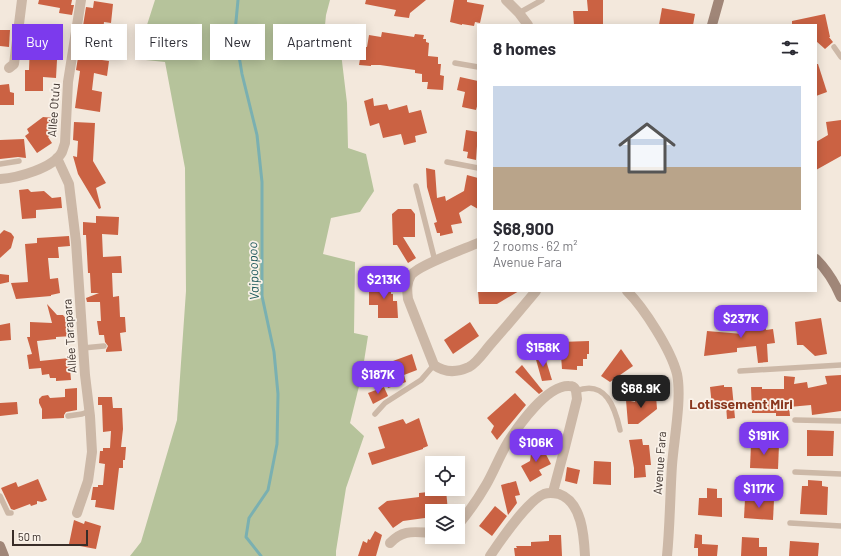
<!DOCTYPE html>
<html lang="en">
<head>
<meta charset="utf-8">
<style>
	body { margin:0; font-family:Barlow,sans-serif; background:#f7f7f7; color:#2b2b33; height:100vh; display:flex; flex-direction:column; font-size:15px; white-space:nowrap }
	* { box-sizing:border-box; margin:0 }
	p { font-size:13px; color:#7c7c81 }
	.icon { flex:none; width:22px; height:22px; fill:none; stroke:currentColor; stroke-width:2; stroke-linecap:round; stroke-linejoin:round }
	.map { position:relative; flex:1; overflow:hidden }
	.drawer { position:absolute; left:477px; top:24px; width:340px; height:268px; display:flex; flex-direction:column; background:#fff; border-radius:0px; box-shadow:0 2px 10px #0003 }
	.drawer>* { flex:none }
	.top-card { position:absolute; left:12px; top:24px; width:380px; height:36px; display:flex; gap:8px }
	.fabs { position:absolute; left:425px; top:456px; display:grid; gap:8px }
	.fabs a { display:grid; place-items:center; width:40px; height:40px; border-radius:0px; background:#fff; box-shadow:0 2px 10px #0003; font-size:20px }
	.scale { position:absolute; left:12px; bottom:10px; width:76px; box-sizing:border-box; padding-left:4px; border:2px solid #382d28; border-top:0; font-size:11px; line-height:14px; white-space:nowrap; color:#382d28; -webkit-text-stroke:3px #faf2e9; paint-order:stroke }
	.price { position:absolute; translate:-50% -34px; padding:0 9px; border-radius:8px; background:#7c3aed; color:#fff; font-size:13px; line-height:26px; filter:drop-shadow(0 1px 2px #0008) }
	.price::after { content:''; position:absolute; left:50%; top:24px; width:12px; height:9px; margin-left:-6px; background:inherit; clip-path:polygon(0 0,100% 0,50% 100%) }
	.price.current { background:#222; color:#fff }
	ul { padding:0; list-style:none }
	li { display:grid; align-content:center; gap:8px; height:212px; padding:0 16px }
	li span { display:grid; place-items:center; height:124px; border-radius:0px; color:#555 }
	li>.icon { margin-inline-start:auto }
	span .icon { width:72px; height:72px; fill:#fffc; stroke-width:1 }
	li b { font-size:17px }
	h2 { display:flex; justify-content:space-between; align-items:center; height:48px; padding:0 16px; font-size:17px }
	.pill { padding:0 14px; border-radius:0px; background:#fff; box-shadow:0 2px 10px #0003; font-size:14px; line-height:36px }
	.pill.current { background:#7c3aed; color:#fff }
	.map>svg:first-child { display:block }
	.green { fill:#b6c39b }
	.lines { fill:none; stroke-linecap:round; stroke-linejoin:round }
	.stream { stroke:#7ab0b1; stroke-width:3 }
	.building { fill:#cb6243 }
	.lane { stroke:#ccb8a7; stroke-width:5.5 }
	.street { stroke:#ccb8a7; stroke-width:10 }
	.secondary { stroke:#a08678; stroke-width:10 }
	.labels { text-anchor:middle; stroke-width:3.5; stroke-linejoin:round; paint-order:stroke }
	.street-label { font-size:12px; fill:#382d28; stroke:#faf2e9 }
	.water-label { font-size:13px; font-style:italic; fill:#1c585b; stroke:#faf2e9 }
	.quarter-label { font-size:14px; font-weight:bold; fill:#8a371e; stroke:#faf2e9 }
</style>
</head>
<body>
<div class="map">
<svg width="841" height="556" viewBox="0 0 841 556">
	<rect width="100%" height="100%" fill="#f3e8dc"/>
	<!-- green -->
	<path class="green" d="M155 0H330L326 15 322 56 341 53 347 103 348 148 366 154 374 191 360 212 331 218 323 254 355 262 354 333 368 336 362 374 350 423 364 436 346 488 336 551V556H130L141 542 177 420 186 291 185 168 165 62 136 59Z"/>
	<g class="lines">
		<!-- stream -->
		<path class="stream" d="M238 0 235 32 242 74 257 135 262 182V296L274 352 278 394 277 444 268 490 249 518 246 537 261 556"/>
	</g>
	<!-- building -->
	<g class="building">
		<path d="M39 0H72L71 5H74L72 15 59 13 60 8 38 4Z"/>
		<path d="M366 0H426L410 13 409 18 394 16 396 10 365 4Z"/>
		<path d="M454 0H467V2L484 5 480 23 475 22 474 26 462 24V25L450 22Z"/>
		<path d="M587 0H603V25H574L573 11H588Z"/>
		<path d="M94 1 113 4 111 23 104 22 103 31H99L96 53H102V60L109 61 107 76 94 73 92 90 102 92 100 112 75 108 80 71 76 70 86 7 93 8Z"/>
		<path d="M662 8 695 14 693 25H659Z"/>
		<path d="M825 14 830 37H829L833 42 825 49 816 41V25H792V21Z"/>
		<path d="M0 30H10L9 47 0 46Z"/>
		<path d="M382 32 414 37 415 34 424 35 423 39H426V42L429 43 428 56 438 57V64H441L440 75 444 76 443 90 427 89 428 82H422V74L415 73V70L380 65H371V66L359 65 362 47H367L369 35 381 37Z"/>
		<path d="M30 41 58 42 56 78 43 77V91H25V70H29Z"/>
		<path d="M816 64H818L827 92 816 96Z"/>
		<path d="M460 77 478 81V103L476 110 462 107 465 92 457 90Z"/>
		<path d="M9 84 10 92 14 93V105H0V85Z"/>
		<path d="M373 98 374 106 387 104 389 110 407 105 409 113 421 110 427 133 415 136 416 142 404 145 401 134 383 138 379 123 370 126 364 101Z"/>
		<path d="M43 117 55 118V130L48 137 52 143 37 153 25 136 29 133 27 129Z"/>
		<path d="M841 120V156L816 170V142L828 135 826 122Z"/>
		<path d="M74 122 95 123 93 161 106 183 96 188 101 208 99 209 78 174 73 156 77 157 78 141 73 140Z"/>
		<path d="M466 130 478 132 476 160 467 158 468 152 463 151Z"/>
		<path d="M24 139 26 158 18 157 0 159V140Z"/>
		<path d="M426 168 435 170 437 198 445 196 446 201 464 191 467 175 478 178V209L471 205 459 213 462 223 451 225 453 233 440 236V233H437L434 223 437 222 427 187Z"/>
		<path d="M28 189 31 192 44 191 52 198 61 197 62 208 36 210V218L22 219 19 190Z"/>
		<path d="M398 209H411L415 214V237H403L416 258 408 263 397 245H393L392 214Z"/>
		<path d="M96 216 119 217 118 235 102 234 103 257 121 256 122 273H112L113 297 119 296 120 317H125L126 332 120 333 122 351 106 352V350L108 346 105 342 104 335H99L97 321H101L100 302H87L86 298 99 293H91L90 273H88L86 235H83V222L96 223Z"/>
		<path d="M4 230 11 233 14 237 11 248 0 258V234Z"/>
		<path d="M69 236 70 246 58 247 59 258H48L50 279 58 278 60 293 51 295V296L16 299 11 283 28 282 25 244 37 243V238Z"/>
		<path d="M0 274 9 275V282L0 284Z"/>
		<path d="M372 283H391V294H393V301H397L398 318H378V305H369V290H372Z"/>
		<path d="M478 291H519L497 304H479Z"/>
		<path d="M47 304 57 315H63L67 320 68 327H73V336L56 337V339L37 341 40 361 69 358 71 380 56 381V378H50L49 374 42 375 41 368 29 369 27 355 32 354 27 337H30V322L52 323Z"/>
		<path d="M748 308 751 324 764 322 766 330 773 329 775 343 767 344 768 362 758 363 756 346 737 348V352L704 356 707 331 743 334 740 309Z"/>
		<path d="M821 318 827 354 815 356 803 345H797L795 322Z"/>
		<path d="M470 322 479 336 453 354 444 340Z"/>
		<path d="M10 323 11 340 0 341V325Z"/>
		<path d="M589 341V354H587V359H583V366H577V370L562 369 560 342Z"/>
		<path d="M621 349 633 366 610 382 601 376Z"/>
		<path d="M412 354 417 370 404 375 406 382 388 388 383 372 396 367 393 361Z"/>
		<path d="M544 354 552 380 542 381 535 356Z"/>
		<path d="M522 365 543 391 539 394 515 372Z"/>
		<path d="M841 375V411L812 415 811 405 789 407 790 416H776V413H752L751 387H762V389H784V376L795 377 794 384 807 382 808 388 827 384 825 376Z"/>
		<path d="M724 385V387H732L735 418 727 419 726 405 712 406 710 387Z"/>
		<path d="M384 387 388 396 373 404 368 393Z"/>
		<path d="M77 388V410L66 412 64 415V418L42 419V409L39 403V399L42 396 48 395 50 398 65 397V389Z"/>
		<path d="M515 393 526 405 497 440 491 432 494 426 487 418Z"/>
		<path d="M635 396H656L657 409 638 424H628L626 400 635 402Z"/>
		<path d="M98 397H112L113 408H122L123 429 121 447H126L125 460H123V468H119L114 510 95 507 96 500H91L93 487H98V485H103L105 464 99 463 100 451H103V448H110L111 431 103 432 102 405H98Z"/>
		<path d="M17 402 18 414 0 416V403Z"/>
		<path d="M419 418 428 446 423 448V449L372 465 368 453 385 448 378 427 403 419 406 424Z"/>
		<path d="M807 430 834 431 833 456H807Z"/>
		<path d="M642 439 643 445H649L651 465H645L646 477 634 478V468L629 440Z"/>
		<path d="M540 443 551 464 539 470 542 475 530 482 521 466 530 461 532 447Z"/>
		<path d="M751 444 779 445 778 469 750 468Z"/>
		<path d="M594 461 611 462V485L593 484Z"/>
		<path d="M567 467 580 470 577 484 565 481Z"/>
		<path d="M38 479 47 500 42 502 37 501V504L31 506 30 504 14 510 11 509 1 488 16 482 18 487Z"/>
		<path d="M808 480 822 481V486L828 487 827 515 800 514 802 486H808Z"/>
		<path d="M516 481 520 495 515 496 517 503 508 515 501 485Z"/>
		<path d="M707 488 717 489V498H722V517L698 515 699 498H707Z"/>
		<path d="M446 490 448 511H432V517L403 521 393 528 378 508 387 501 419 497V493Z"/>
		<path d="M745 499 774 500 773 520 744 518Z"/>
		<path d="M495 506 507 516 492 536 479 526Z"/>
		<path d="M74 520 84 524 85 521 101 526 96 549 69 544Z"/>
		<path d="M375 531 382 535 376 556H358L363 541 367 543 368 539 370 540Z"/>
		<path d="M695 534 702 535V544L718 545 717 556H698V548H694Z"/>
		<path d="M549 535H561L562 556H515L514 548H517L516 546H531V542L549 541Z"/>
		<path d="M742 537 759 538V547H767V556H741Z"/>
		<path d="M790 541 819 543 818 556H789Z"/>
	</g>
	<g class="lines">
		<!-- lane -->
		<g class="lane">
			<path d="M519 13 542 0"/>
			<path d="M834 47 841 57"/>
			<path d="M455 63 478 67"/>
			<path d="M447 162 478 168"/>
			<path d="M0 164 19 161"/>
			<path d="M416 186 435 261"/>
			<path d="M83 348 104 346"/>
			<path d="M740 371 841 365"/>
			<path d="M576 391C606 379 615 408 620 430"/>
			<path d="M375 414 385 403 421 380 434 365"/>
			<path d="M68 416 82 414 90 411"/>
			<path d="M795 420 841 421"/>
			<path d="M795 472 841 474"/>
			<path d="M0 496 8 513H11"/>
			<path d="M790 523 841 526"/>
		</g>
		<!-- street -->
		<g class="street">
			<path d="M506 0 519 13 528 25"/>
			<path d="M9 68 14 64 22 0"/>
			<path d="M57 158 69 184 76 242 85 375 90 416 92 452 88 481 77 513"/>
			<path d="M0 179C17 178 54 168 62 152 63 149 64 146 65 143L68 82 81 0"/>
			<path d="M478 243C464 249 419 265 411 275 406 283 407 291 408 299L434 365C445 373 456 373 469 367 477 363 484 352 490 345 506 327 521 309 536 291"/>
			<path d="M627 291C644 308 671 350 677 374 682 398 674 439 672 465 670 495 670 526 667 556"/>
			<path d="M458 525C468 513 478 499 486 485 494 471 500 455 508 442 519 425 547 385 569 386 577 386 576 392 577 399L564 451 553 492"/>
			<path d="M390 543C403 529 414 532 432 533"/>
			<path d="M490 556C501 540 527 501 544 494 550 492 554 493 559 494 582 502 584 536 585 556"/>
		</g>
		<!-- secondary -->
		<g class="secondary">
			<path d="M712 25 719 0"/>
			<path d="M816 259C827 270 835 283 841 297"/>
			<path d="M0 546 4 556"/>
		</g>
	</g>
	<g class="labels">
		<!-- street labels -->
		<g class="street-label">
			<text transform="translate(54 110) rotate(-86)" y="4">Allée Otu'u</text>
			<text transform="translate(70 336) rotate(-94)" y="4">Allée Tarapara</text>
			<text transform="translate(660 463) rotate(-86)" y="4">Avenue Fara</text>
		</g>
		<!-- water labels -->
		<g class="water-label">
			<text transform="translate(253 271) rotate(-92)" y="5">Vaipoopoo</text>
		</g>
		<!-- quarter labels -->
		<g class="quarter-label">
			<text x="741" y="409">Lotissement Miri</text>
		</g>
	</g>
</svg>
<div class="fabs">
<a><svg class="icon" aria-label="locate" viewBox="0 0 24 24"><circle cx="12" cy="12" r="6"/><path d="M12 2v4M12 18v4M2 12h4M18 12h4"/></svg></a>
<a><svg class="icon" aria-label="layers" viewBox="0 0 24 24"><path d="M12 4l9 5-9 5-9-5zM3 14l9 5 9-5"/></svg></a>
</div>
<div class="scale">50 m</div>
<b class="price" style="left:384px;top:300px">$213K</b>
<b class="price" style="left:741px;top:339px">$237K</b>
<b class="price" style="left:543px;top:368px">$158K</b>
<b class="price" style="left:378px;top:395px">$187K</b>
<b class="price current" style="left:641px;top:409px">$68.9K</b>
<b class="price" style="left:764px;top:456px">$191K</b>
<b class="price" style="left:536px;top:463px">$106K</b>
<b class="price" style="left:759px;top:509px">$117K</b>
<div class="top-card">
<a class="pill current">Buy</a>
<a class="pill">Rent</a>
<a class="pill">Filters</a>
<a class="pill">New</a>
<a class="pill">Apartment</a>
</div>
<section class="drawer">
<h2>8 homes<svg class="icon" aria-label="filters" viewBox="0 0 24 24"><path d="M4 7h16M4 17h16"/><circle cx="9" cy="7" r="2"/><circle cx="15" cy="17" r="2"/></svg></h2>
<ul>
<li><span style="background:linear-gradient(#c9d6e8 65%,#b9a48a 0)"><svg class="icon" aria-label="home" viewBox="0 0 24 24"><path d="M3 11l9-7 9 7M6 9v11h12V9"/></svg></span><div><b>$68,900</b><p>2 rooms · 62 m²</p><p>Avenue Fara</p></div></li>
</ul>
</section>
</div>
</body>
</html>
